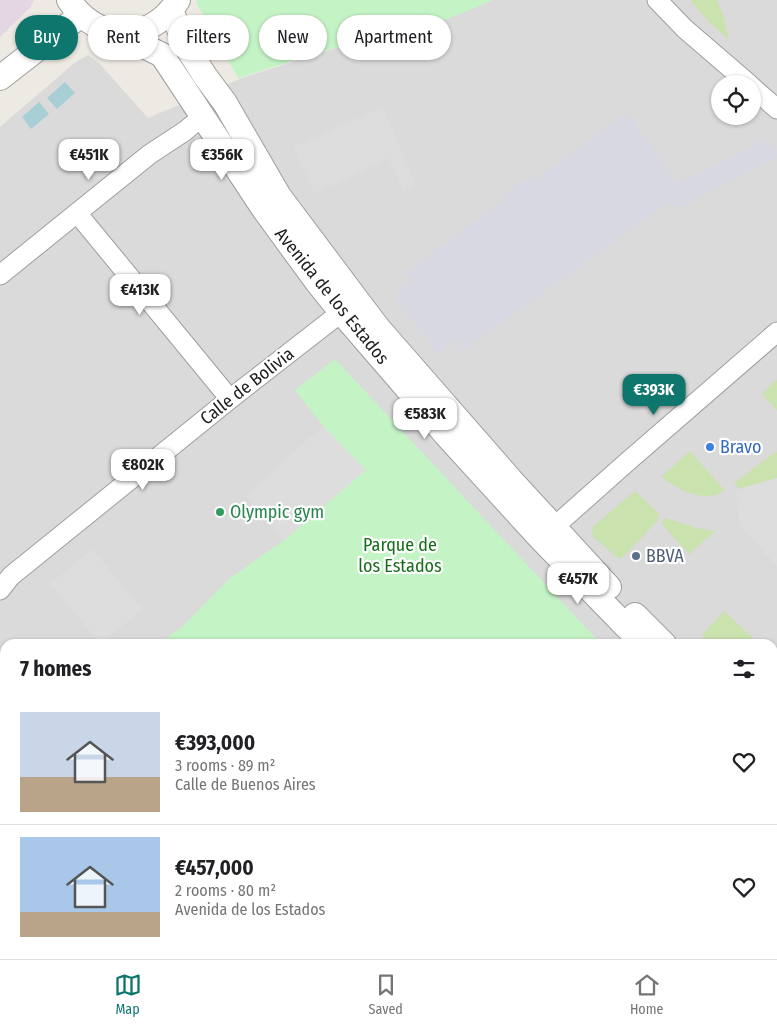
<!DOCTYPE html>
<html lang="en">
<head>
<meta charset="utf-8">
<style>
	body { margin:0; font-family:"Fira Sans Condensed",sans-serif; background:#f2f2f2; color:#202124; height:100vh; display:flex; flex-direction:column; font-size:19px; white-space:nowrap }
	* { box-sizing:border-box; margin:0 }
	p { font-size:16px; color:#757577 }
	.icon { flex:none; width:28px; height:28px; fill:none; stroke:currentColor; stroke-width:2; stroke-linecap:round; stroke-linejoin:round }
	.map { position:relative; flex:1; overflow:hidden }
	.drawer { position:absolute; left:0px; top:639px; width:778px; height:321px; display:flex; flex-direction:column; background:#fff; border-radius:15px 15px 0 0; box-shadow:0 1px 4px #0004 }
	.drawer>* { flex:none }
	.banner { position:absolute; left:15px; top:15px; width:500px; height:45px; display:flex; gap:10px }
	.controls { position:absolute; left:711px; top:75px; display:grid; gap:10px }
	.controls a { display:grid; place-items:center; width:50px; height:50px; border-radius:50%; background:#fff; box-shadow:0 1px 4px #0004; font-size:25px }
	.price { position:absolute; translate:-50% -42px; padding:0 11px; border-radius:10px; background:#fff; color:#222; font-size:16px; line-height:32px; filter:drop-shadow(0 1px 2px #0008) }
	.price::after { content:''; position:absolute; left:50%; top:30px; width:15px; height:11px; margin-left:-8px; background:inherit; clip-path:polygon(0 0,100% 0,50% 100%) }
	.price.active { background:#0f766e; color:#fff }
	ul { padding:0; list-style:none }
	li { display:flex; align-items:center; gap:15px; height:125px; padding:0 20px }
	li+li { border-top:1px solid #e0e0e0 }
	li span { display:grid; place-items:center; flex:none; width:140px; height:100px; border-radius:0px; color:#555 }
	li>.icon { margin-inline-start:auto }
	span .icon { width:60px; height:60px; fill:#fffc; stroke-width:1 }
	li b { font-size:21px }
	h2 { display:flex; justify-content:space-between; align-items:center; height:60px; padding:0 20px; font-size:21px }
	.pill { padding:0 18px; border-radius:22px; background:#fff; box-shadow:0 1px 4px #0004; font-size:18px; line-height:45px }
	.pill.active { background:#0f766e; color:#fff }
	.menu { display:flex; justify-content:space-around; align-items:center; height:70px; border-top:1px solid #e0e0e0; background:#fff; font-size:14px; color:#757577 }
	.menu a { display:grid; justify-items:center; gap:2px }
	.menu .active { color:#0f766e }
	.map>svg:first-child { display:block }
	.residential { fill:#dbdada; fill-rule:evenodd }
	.industrial { fill:#e5d6e3 }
	.education { fill:#fbfade }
	.grass { fill:#cae2ae }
	.park { fill:#c4f3c6 }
	.pitch { fill:#89d4b3 }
	.parking { fill:#ddd }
	.plaza { fill:#d8d8e2 }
	.water { fill:#a8ced6 }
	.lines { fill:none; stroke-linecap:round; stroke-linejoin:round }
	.minor-casing { stroke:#9e9e9e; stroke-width:21 }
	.tertiary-casing { stroke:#9e9e9e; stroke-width:26 }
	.minor { stroke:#fff; stroke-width:19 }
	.tertiary { stroke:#fff; stroke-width:24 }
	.shop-dot { fill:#3f7fe0; stroke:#fff; stroke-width:2 }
	.leisure-dot { fill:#2e9e5b; stroke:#fff; stroke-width:2 }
	.service-dot { fill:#5c6f8a; stroke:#fff; stroke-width:2 }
	.labels { text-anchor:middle; stroke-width:4.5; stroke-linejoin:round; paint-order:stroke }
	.street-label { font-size:18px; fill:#1d1d1d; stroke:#fff }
	.shop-label { font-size:18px; fill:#366cbe; stroke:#fff; text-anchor:start }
	.leisure-label { font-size:18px; fill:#27864d; stroke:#fff; text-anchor:start }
	.park-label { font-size:18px; fill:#176e1a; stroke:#fff }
	.service-label { font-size:18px; fill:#4e5e75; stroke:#fff; text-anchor:start }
</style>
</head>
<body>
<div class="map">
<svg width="777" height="959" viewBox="0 0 777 959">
	<rect width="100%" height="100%" fill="#ede9e3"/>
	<!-- residential -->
	<path class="residential" d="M485 0H777V959H0V127L64 72 77 61 88 55 99 63 148 118 242 78ZM720 84H752V116H720ZM5 644H772V955H5Z"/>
	<!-- industrial -->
	<path class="industrial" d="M0 0H34L30 8 0 37Z"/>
	<!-- education -->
	<path class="education" d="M48 955H438L444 959H45Z"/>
	<!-- grass -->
	<g class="grass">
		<path d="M690 0H717L724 18 729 40 708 21Z"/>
		<path d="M777 379V411L762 394Z"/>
		<path d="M690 451 725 491C702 503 680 491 661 477Z"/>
		<path d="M777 451V478L739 489 734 483Z"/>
		<path d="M636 492 659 514 658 520 624 556 619 559 592 536 593 527 632 493Z"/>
		<path d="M665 518 697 528 715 531 689 554 661 523Z"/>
		<path d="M724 611 759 644H711L702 635Z"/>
		<path d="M478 955H660L657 959H477Z"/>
	</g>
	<!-- park -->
	<g class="park">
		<path d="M197 0H493L465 12 432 24 379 47 334 48 238 78 202 13 196 3Z"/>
		<path d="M335 359 601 644H159L183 626 230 578 284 540 365 470 323 426 295 390Z"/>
		<path d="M5 745V820L0 821V751Z"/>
	</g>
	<!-- pitch -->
	<path class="pitch" d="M87 955H237L243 959H85Z"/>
	<!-- parking -->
	<g class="parking">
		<path d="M383 107 416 184 403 190 390 161 385 158 381 159 383 162 314 193 293 147Z"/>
		<path d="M323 426 366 470 284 540 246 496Z"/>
		<path d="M777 478V566L741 527 735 490Z"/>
		<path d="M92 549 142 609 101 644 50 584Z"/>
	</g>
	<!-- plaza -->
	<path class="plaza" d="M627 112 676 181 693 177 763 140 777 151V157L686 205 674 207 666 204 464 350 455 340 437 353 394 296 414 281 406 272 504 199 502 195 530 176 534 180Z"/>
	<!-- water -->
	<g class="water">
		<path d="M65 82 75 93 57 109 47 98Z"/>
		<path d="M39 102 49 114 31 129 22 117Z"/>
	</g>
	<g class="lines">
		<defs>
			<g id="minor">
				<path d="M657 0 685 29 749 84"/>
				<path d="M752 87 777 109"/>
				<path d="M77 213 230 399"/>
				<path d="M0 275 150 154 185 131 203 116"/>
				<path d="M545 535 626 463 777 332"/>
				<path d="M0 590 11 576 230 399 352 304"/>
				<path d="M0 852 5 851"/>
				<path d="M772 930 777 931"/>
				<path d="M729 955 730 959"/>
				<path d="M3 959 6 955"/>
				<path d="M748 959 751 955"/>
			</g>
			<g id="tertiary">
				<path d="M69 0C97 43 151 44 178 0"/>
				<path d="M171 11 188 49 205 76 225 103 279 196 357 300 379 329 510 479 609 587"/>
				<path d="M117 33 162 55 263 208 317 282 341 312 405 386 446 435 541 539 643 644"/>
				<path d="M0 78 81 15"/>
				<path d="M635 615 664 644"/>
				<path d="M772 755 777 760"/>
				<path d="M772 781 777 786"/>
			</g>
		</defs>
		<!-- minor casing -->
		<use href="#minor" class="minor-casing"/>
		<!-- tertiary casing -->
		<use href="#tertiary" class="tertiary-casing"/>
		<!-- minor -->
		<use href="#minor" class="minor"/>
		<!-- tertiary -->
		<use href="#tertiary" class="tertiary"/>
	</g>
	<!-- markers -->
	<circle class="shop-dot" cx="710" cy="447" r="5"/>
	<circle class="leisure-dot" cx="220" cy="512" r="5"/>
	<circle class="service-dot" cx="636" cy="556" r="5"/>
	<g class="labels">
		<!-- street labels -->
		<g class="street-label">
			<text transform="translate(332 296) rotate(51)" y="6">Avenida de los Estados</text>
			<text transform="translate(247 386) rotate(-38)" y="6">Calle de Bolivia</text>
		</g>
		<!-- shop labels -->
		<g class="shop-label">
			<text x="720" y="453">Bravo</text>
		</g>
		<!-- leisure labels -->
		<g class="leisure-label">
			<text x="230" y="518">Olympic gym</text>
		</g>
		<!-- park labels -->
		<g class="park-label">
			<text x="400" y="551">Parque de<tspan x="400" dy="21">los Estados</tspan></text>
		</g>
		<!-- service labels -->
		<g class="service-label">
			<text x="646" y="562">BBVA</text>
		</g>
	</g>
</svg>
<div class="controls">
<a><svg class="icon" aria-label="locate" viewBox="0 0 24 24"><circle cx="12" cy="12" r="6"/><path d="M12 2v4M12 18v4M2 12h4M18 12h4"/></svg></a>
</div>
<b class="price" style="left:89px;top:181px">€451K</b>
<b class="price" style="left:222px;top:181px">€356K</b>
<b class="price" style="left:140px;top:316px">€413K</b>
<b class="price active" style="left:654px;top:416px">€393K</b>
<b class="price" style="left:425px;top:440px">€583K</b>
<b class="price" style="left:143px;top:491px">€802K</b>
<b class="price" style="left:578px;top:605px">€457K</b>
<div class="banner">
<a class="pill active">Buy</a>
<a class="pill">Rent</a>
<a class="pill">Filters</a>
<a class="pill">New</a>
<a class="pill">Apartment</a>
</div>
<section class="drawer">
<h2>7 homes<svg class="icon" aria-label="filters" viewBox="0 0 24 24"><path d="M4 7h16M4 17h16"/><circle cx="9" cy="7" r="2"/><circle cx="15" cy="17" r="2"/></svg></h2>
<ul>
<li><span style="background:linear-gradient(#c9d6e8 65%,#b9a48a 0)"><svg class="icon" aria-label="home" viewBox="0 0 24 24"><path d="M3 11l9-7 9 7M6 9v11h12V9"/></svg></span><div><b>€393,000</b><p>3 rooms · 89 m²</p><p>Calle de Buenos Aires</p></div><svg class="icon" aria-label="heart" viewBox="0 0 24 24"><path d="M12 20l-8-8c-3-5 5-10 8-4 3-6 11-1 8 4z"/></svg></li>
<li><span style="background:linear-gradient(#a9c7e8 75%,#b9a48a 0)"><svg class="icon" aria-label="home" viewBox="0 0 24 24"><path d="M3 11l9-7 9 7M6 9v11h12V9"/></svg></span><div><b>€457,000</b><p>2 rooms · 80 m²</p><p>Avenida de los Estados</p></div><svg class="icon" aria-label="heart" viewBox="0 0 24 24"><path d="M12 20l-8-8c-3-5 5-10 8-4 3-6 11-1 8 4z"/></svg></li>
</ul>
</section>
</div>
<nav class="menu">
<a class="active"><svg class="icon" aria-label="map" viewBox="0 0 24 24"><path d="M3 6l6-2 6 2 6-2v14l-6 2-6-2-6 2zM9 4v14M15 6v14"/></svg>Map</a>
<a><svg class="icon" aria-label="saved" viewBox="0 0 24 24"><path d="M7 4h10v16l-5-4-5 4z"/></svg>Saved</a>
<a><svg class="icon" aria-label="home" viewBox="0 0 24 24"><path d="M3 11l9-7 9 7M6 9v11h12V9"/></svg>Home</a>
</nav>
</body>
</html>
